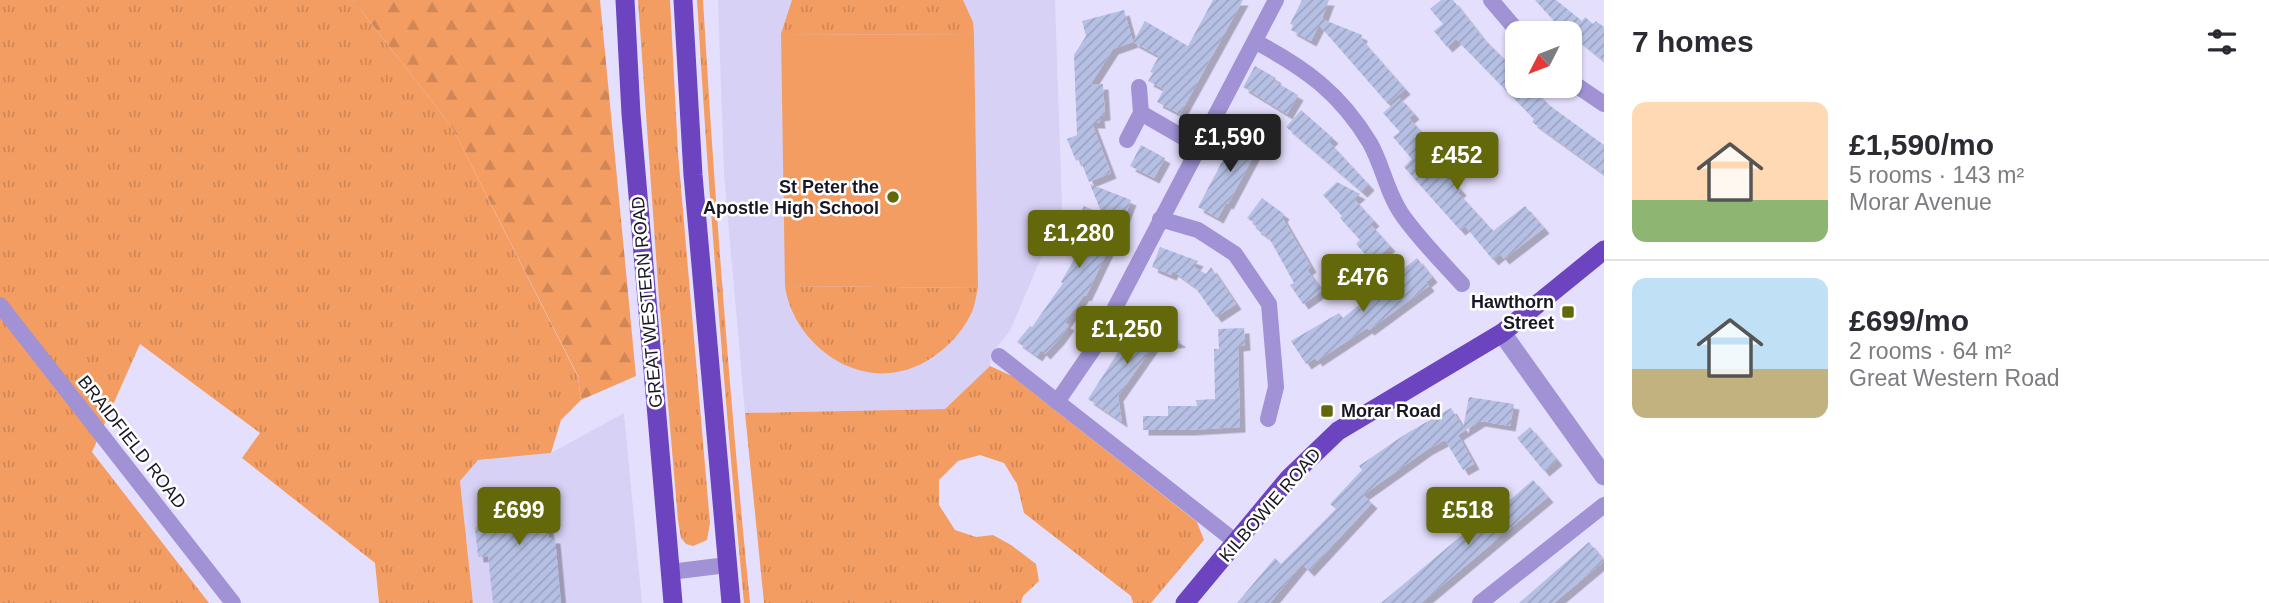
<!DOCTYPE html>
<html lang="en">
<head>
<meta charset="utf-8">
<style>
	body { margin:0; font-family:Helvetica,sans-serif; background:#f2f2f3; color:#2b2b33; height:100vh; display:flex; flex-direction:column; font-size:26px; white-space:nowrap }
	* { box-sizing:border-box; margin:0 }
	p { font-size:23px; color:#7c7c81 }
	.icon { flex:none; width:38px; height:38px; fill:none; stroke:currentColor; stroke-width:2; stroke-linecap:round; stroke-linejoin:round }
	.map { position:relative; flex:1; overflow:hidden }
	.sheet { display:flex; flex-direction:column; background:#fff; width:665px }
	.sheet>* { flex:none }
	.needle { width:46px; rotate:228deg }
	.controls { position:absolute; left:1505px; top:21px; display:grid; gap:14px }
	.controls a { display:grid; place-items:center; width:77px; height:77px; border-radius:14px; background:#fff; box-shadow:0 2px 5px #0004; font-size:35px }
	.price { position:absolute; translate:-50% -60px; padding:0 16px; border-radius:7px; background:#63690b; color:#fff; font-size:23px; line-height:46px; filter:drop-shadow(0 2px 4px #0008) }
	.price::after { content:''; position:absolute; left:50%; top:42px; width:21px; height:16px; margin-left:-10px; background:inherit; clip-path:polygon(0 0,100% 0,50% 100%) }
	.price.on { background:#222; color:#fff }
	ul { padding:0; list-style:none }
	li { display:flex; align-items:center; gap:21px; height:175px; padding:0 28px }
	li+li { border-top:2px solid #e1e1e2 }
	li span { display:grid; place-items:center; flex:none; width:196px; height:140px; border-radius:14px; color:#555 }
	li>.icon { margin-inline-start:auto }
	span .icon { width:84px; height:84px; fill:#fffc; stroke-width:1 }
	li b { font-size:30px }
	h2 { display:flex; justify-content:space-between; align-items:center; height:84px; padding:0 28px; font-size:30px }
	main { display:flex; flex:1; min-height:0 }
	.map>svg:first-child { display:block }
	.built { fill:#d8d1f6 }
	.grass { fill:url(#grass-tufts) }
	.forest { fill:url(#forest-firs) }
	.garden { fill:#f49d62 }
	.building { fill:url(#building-hatch); filter:url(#shadow) }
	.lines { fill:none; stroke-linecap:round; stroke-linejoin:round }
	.minor { stroke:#a092d5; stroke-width:16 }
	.tertiary { stroke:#a092d5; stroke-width:19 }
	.primary { stroke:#6c44c0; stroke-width:19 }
	.poi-dot { fill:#63690b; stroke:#fff; stroke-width:2.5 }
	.labels { text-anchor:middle; stroke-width:5; stroke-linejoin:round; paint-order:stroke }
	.poi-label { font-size:18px; font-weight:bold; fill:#1a1724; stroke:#fff; text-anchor:end }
	.street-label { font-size:18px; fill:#1a1724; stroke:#fff }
</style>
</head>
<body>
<main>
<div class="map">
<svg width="1604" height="603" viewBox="0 0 1604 603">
	<defs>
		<pattern id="grass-tufts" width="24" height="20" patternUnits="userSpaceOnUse" patternTransform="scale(1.75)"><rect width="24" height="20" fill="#f49d62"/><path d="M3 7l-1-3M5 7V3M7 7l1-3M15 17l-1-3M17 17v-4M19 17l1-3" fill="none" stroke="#d18655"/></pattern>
		<pattern id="forest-firs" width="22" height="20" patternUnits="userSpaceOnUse" patternTransform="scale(1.75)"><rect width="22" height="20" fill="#f49d62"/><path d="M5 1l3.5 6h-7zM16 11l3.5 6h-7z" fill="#d18655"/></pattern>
		<pattern id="building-hatch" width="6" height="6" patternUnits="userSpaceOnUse" patternTransform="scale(1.75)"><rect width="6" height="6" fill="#b6c0e4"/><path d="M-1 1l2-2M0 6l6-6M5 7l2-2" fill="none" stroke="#9ca4c3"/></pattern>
		<filter id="shadow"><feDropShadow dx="5.5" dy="5.5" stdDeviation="0" flood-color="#0004"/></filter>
	</defs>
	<rect width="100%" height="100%" fill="#e5dffe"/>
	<!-- built -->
	<g class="built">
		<path d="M718 0H1055L1062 208 1010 331 991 354 990 366 945 409 745 413 724 175Z"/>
		<path d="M624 413 642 603H473L460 481 478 460 551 453Z"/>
	</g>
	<!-- grass -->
	<g class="grass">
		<path d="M0 0H353L452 127 578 377 581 400 561 420 551 453 478 460 460 481 473 603H379L375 563 242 458 260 433 140 344 92 452 209 603H0Z"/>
		<path d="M638 0H670L678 153 710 523 707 540 693 546 686 544 681 538 678 520 659 299Z"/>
		<path d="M697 0H703C715 202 730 402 750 603H744C725 402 709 202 697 0Z"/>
		<path d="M792 0H963L973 22 974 35 781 34Z"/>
		<path d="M785 286 978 288C976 296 975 306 971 314 958 341 928 367 897 372 845 382 792 337 785 286Z"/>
		<path d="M990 366 1012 376 1197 522 1204 540 1151 603H1133L1131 596 1024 513 1017 484 1004 463 980 455 958 461 939 480V505L955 530 976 537 993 535 1011 545 1036 564 1039 581 1023 596 1021 603H764L745 413 945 409Z"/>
	</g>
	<!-- forest -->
	<path class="forest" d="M353 0H600L636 376 581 400 578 376 452 127Z"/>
	<!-- garden -->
	<path class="garden" d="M781 34 974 35 978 288 785 286Z"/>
	<!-- building -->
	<g class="building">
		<path d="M1213 0H1243L1180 114 1157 102 1164 89 1148 81 1153 73 1150 72 1159 56 1133 42 1113 49 1090 85 1103 84 1105 115 1099 116 1100 123H1092L1111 173 1089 182 1080 159 1076 161 1067 139 1077 135 1074 55 1086 36 1082 21 1124 10 1133 42 1145 21 1188 46Z"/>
		<path d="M1302 0H1329L1322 19 1362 35 1361 39 1405 89 1388 104 1319 25 1311 41 1291 30 1293 25 1290 24Z"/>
		<path d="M1441 0H1453L1482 37 1517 72V86H1530L1549 105 1604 145V174L1532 122 1534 119 1456 39 1447 47 1434 31 1443 24 1430 9Z"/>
		<path d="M1535 0H1556L1582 21 1585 17 1593 24 1596 21 1604 27V61L1554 21Z"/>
		<path d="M1255 66 1276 78 1274 81 1298 95 1287 114 1243 87Z"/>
		<path d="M1400 98 1414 114 1409 118 1429 141 1422 147 1461 190 1458 193 1493 231 1525 206 1544 228 1504 259 1500 254 1493 260 1465 226 1460 230 1404 167 1412 159 1393 137 1400 132 1383 113Z"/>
		<path d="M1301 110 1333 138 1329 142 1369 185 1362 192 1286 127Z"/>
		<path d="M1239 130 1261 142 1228 204 1226 203 1218 218 1198 207Z"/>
		<path d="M1141 145 1165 158 1154 178 1130 166Z"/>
		<path d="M1337 182 1360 194 1354 199 1374 221 1370 224 1390 246 1372 262 1356 244 1360 240 1340 218 1342 216 1323 195Z"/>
		<path d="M1090 184 1131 200 1114 244H1111L1086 296 1084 295 1065 323 1069 325 1059 339 1045 354 1041 350 1037 356 1017 342 1030 326 1032 327 1063 283 1061 282 1089 234 1080 230 1084 222 1078 219 1084 206 1102 214Z"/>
		<path d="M1262 198 1284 214 1282 217 1311 267 1307 270 1322 291 1303 304 1290 285 1294 283 1269 238 1255 228 1257 225 1247 218Z"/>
		<path d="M1160 247 1198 261 1194 267 1206 274 1211 267 1236 304 1216 317 1195 287 1173 271 1171 275 1152 267Z"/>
		<path d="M1417 258 1432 277 1426 282 1429 286 1369 330 1367 328 1317 361 1315 358 1306 364 1291 341 1339 313 1343 318Z"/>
		<path d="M1144 319 1181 342 1153 346 1118 396 1122 422 1088 399 1135 326 1139 328Z"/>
		<path d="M1244 328 1245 345 1238 346 1240 427 1189 430H1143V416H1168V406H1197L1196 400 1215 399 1214 349H1219L1218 329Z"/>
		<path d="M1469 397 1514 404 1510 426 1480 421 1458 435 1474 464 1463 470 1445 440 1428 449 1363 495 1372 503 1309 571 1302 564 1270 603H1237L1275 558 1281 564 1336 509 1330 504 1362 470 1359 466 1404 435 1451 408 1463 428Z"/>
		<path d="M1530 427 1557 460 1544 471 1517 438Z"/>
		<path d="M1533 480 1548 497 1421 603H1381L1485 516 1488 519Z"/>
		<path d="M545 488 549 538H555L561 603H493L488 556 478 557 475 527H483L481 493Z"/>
		<path d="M1589 542 1604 561 1554 603H1519Z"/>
	</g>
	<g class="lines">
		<!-- minor -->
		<g class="minor">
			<path d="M1491 0 1519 33"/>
			<path d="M1256 42C1305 68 1340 93 1370 143 1383 166 1387 194 1403 216 1420 240 1442 262 1462 284"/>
			<path d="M1570 81 1604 104"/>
			<path d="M1141 113 1200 147"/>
			<path d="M1127 140 1141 113 1139 87"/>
			<path d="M1160 219 1198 230 1235 254 1269 304 1276 387 1268 419"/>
			<path d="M0 305 233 603"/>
			<path d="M999 356 1236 542"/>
			<path d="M1057 402 1094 348 1276 0"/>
			<path d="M670 572 727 565"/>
			<path d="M1480 603 1604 505"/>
		</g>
		<!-- tertiary -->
		<path class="tertiary" d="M1502 333 1604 476"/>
		<!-- primary -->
		<g class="primary">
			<path d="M625 0 631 114 673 603"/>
			<path d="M683 0 693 175 731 603"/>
			<path d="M1185 603 1289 478 1338 431 1502 333 1604 250"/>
		</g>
	</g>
	<!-- markers -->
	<g class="poi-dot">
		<circle cx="893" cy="197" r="7"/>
		<rect x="1561" y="305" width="14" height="14" rx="3.5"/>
		<rect x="1320" y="404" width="14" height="14" rx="3.5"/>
	</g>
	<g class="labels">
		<!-- poi labels -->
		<g class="poi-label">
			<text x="879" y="193">St Peter the<tspan x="879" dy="21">Apostle High School</tspan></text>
			<text x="1554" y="308">Hawthorn<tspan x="1554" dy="21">Street</tspan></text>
			<text x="1341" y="417" text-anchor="start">Morar Road</text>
		</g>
		<!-- street labels -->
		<g class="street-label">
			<text transform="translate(647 302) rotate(-95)" y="6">GREAT WESTERN ROAD</text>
			<text transform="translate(132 442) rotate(52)" y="6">BRAIDFIELD ROAD</text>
			<text transform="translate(1270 505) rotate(-49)" y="6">KILBOWIE ROAD</text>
		</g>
	</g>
</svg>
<div class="controls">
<a><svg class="needle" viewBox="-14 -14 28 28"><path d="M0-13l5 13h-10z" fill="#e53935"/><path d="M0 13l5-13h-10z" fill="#7c7c81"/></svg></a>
</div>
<b class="price on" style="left:1230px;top:174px">£1,590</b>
<b class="price" style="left:1457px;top:192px">£452</b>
<b class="price" style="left:1079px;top:270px">£1,280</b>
<b class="price" style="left:1363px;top:314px">£476</b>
<b class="price" style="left:1127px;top:366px">£1,250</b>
<b class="price" style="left:519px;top:547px">£699</b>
<b class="price" style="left:1468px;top:547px">£518</b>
</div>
<section class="sheet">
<h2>7 homes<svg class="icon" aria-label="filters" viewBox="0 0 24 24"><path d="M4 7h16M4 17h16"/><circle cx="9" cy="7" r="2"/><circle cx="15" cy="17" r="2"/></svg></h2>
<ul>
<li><span style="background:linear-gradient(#ffd9b3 70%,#8fb573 0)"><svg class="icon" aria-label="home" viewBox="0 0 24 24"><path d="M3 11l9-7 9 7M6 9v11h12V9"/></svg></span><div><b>£1,590/mo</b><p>5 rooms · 143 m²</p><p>Morar Avenue</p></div></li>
<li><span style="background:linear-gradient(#bfe0f5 65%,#c2b280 0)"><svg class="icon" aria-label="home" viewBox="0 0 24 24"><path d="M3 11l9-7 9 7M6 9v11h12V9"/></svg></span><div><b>£699/mo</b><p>2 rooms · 64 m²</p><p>Great Western Road</p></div></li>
</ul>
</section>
</main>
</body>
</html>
